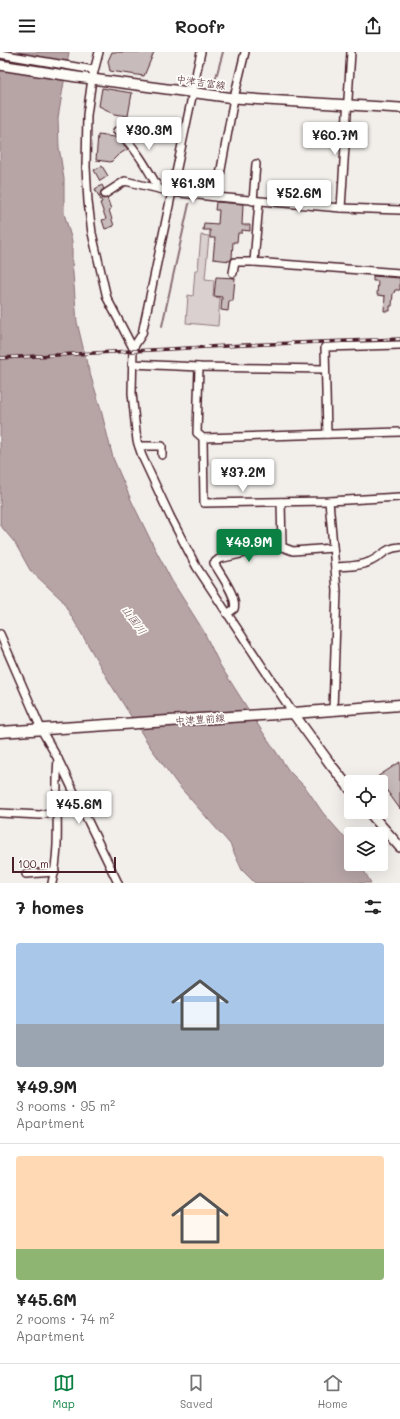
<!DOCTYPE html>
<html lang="en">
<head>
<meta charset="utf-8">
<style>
	body { margin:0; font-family:Mali,"Klee One",sans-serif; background:#f2f2f2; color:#222; height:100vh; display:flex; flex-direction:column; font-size:15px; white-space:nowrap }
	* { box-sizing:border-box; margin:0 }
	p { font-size:13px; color:#767676 }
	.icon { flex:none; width:22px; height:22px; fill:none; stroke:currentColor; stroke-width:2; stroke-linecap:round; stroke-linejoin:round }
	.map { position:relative; height:831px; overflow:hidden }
	.drawer { display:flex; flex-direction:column; background:#fff; flex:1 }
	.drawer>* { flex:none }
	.fabs { position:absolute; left:344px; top:723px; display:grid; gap:8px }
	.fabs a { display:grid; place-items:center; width:44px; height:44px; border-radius:4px; background:#fff; box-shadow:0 4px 16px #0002; font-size:20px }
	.scale { position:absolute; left:12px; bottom:10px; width:104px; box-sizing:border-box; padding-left:4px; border:2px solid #4a1f2b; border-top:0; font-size:11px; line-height:14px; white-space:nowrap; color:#4a1f2b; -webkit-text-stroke:3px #fdfcf7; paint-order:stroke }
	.price { position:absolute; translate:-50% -34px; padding:0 9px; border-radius:4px; background:#fff; color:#222; font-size:13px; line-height:26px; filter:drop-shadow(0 1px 2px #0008) }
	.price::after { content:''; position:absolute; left:50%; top:24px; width:12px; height:9px; margin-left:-6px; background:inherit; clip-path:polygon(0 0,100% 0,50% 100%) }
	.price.active { background:#0b8043; color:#fff }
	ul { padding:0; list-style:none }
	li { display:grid; align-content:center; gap:8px; height:212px; padding:0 16px }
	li+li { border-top:1px solid #e0e0e0 }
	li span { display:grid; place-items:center; height:124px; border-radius:4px; color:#555 }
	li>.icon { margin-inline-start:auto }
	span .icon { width:72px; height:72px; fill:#fffc; stroke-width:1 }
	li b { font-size:17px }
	h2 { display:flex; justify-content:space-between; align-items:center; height:48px; padding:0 16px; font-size:17px }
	header { display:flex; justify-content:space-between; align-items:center; height:52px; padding:0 16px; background:#fff; font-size:18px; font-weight:600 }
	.menu { display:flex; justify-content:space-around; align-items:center; height:56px; border-top:1px solid #e0e0e0; background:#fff; font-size:11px; color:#767676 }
	.menu a { display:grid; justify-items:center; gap:2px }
	.menu .active { color:#0b8043 }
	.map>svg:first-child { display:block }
	.green { fill:#d9d0cf; stroke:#92787d }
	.water { fill:#b7a5a6; stroke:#8b6f75 }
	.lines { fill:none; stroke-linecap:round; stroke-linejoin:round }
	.stream { stroke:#8b6f75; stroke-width:2 }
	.building { fill:#c8bbbb; stroke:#4a1f2b }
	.street-casing { stroke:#4a1f2b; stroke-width:10 }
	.secondary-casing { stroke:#4a1f2b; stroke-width:12 }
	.primary-casing { stroke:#4a1f2b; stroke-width:13 }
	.street { stroke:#fdfcf7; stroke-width:7 }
	.secondary { stroke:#fdfcf7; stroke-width:9 }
	.primary { stroke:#fdfcf7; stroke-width:10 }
	.rail-casing { stroke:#4a1f2b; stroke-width:3.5 }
	.rail { stroke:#fdfcf7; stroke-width:2; stroke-dasharray:6; stroke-linecap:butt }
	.labels { text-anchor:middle; stroke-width:3.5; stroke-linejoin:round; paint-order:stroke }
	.street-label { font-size:10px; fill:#4a1f2b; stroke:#fdfcf7 }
	.water-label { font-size:11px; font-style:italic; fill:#704e56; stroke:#fdfcf7 }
</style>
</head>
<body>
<header><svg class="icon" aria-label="menu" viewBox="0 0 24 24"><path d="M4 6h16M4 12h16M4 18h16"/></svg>Roofr<svg class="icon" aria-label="share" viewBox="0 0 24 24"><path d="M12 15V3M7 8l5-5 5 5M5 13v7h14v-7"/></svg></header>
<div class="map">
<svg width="400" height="831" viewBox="0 0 400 831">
	<rect width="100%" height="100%" fill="#f2efeb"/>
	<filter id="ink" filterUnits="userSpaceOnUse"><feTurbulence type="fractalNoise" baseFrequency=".025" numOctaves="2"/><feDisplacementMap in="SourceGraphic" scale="8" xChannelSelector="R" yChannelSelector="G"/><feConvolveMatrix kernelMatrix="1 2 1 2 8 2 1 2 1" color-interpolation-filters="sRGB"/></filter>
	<g filter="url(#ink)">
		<!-- green -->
		<path class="green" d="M201 183 209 184 205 227 214 228 213 245 220 246 218 274 186 271 188 243 193 244 195 218H198Z"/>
		<!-- water -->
		<path class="water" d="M0 0H69L58 66 59 95 64 127V161L72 189V209L77 270 87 312 100 354 113 406 132 450 153 493 172 529 203 578 220 613 260 676 289 719 306 736 323 761 345 786 351 797V812H360L371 831H255L242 818 230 792 178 733 151 696 110 631 62 548 30 518 15 491 0 473Z"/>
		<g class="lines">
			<!-- stream -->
			<g class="stream">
				<path d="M215 29 223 0"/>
				<path d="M162 274 189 152"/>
			</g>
		</g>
		<!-- building -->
		<g class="building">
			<path d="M112 0H154L144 24 110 19 108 9Z"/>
			<path d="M102 36 132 41 128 64 115 62 99 54Z"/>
			<path d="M98 83 115 85 128 97 118 103 111 110 96 108Z"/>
			<path d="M102 114 108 124 100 129 94 118Z"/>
			<path d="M102 133 104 137 101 139 100 143 103 147 107 146 111 157 109 158 114 174 105 177 102 168 106 167 100 151 102 150 95 137Z"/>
			<path d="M216 150 243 152 242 173H250V179L242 178V181H238L237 190H233L232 206 230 209 213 207 215 186H210V178H203L204 171 218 172 219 158H215Z"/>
			<path d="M373 224 400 226V238H395L394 241H393L392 254H390V259H384L385 244 377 243 378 229H373Z"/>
			<path d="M216 225 235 226 233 249H229L228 259 221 258 222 245 214 244Z"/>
			<path d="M400 710V757L377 725Z"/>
		</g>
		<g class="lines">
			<defs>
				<g id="street">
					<path d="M99 0 92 27 87 63 86 115 88 150 92 181 107 246 133 296 132 341 137 389 142 404 170 464 196 514 293 661"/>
					<path d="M0 2 94 18"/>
					<path d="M117 79C136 95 147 116 159 137"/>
					<path d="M105 142 125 129 172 140 216 145 341 156 400 158"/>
					<path d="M216 145 234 46 245 0"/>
					<path d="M253 149 256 112"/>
					<path d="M259 150 254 210 400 221"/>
					<path d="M341 156 351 0"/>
					<path d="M233 221 235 210H254"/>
					<path d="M133 296 142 282 193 40 197 18 201 0"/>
					<path d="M132 312 199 315 325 317"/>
					<path d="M199 315 197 381 203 386 400 380"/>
					<path d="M327 382 325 295 400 293"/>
					<path d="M203 386 204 451 329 449 400 445"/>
					<path d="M139 394H162V403"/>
					<path d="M329 449 337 539 333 658"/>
					<path d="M281 450 282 495"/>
					<path d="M335 515C346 514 359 515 369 510 382 505 384 496 400 495"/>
					<path d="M227 562 234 557C238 545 220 522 214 511L219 507 267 496 282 495 293 499 333 496"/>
					<path d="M0 582 42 679 58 707 118 831"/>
					<path d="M0 761 40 763 56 759"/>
					<path d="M26 822 55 820"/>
					<path d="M52 831C62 790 54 748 58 707"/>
				</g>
				<g id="secondary">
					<path d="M0 13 77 25 234 46 400 56"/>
					<path d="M293 661 331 713 351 738"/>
					<path d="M369 760 400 795"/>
				</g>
				<path id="primary" d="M0 680 293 661 400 653"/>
			</defs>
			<!-- street casing -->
			<use href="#street" class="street-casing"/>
			<!-- secondary casing -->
			<use href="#secondary" class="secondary-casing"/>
			<!-- primary casing -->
			<use href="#primary" class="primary-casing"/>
			<!-- street -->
			<use href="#street" class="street"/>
			<!-- secondary -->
			<use href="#secondary" class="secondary"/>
			<!-- primary -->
			<use href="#primary" class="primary"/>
			<defs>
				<path id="rail" d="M0 306 245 293 400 287"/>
			</defs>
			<!-- rail casing -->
			<use href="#rail" class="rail-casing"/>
			<!-- rail -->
			<use href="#rail" class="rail"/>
		</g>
	</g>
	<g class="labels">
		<!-- street labels -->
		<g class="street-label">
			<text transform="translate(201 30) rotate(8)" y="4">中津吉富線</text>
			<text transform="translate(200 667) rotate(-4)" y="4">中津豊前線</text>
		</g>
		<!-- water labels -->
		<g class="water-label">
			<text transform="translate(134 568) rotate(53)" y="4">山国川</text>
		</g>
	</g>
</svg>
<div class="fabs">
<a><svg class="icon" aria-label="locate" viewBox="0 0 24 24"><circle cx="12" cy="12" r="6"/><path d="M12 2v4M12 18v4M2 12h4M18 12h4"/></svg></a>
<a><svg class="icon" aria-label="layers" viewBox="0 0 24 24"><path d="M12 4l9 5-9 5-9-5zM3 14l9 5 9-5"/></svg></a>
</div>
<div class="scale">100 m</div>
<b class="price" style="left:149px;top:99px">¥30.3M</b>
<b class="price" style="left:335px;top:104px">¥60.7M</b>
<b class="price" style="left:193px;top:152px">¥61.3M</b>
<b class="price" style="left:299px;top:162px">¥52.6M</b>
<b class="price" style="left:243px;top:441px">¥37.2M</b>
<b class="price active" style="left:249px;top:511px">¥49.9M</b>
<b class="price" style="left:79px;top:773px">¥45.6M</b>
</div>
<section class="drawer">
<h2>7 homes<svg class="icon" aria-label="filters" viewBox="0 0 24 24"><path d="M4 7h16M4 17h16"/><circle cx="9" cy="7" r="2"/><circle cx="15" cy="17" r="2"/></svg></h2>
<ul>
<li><span style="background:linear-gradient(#a9c7e8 65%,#9aa5b1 0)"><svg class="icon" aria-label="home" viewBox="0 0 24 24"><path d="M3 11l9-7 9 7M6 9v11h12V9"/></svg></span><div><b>¥49.9M</b><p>3 rooms · 95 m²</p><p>Apartment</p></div></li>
<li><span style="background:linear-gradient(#ffd9b3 75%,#8fb573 0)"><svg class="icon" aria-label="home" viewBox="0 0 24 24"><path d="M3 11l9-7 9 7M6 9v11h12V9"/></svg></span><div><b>¥45.6M</b><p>2 rooms · 74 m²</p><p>Apartment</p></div></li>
</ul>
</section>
<nav class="menu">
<a class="active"><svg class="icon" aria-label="map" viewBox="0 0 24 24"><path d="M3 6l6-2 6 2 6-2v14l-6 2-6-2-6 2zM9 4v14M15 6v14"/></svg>Map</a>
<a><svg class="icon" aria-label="saved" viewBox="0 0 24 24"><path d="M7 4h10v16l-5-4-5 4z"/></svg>Saved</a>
<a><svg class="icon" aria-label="home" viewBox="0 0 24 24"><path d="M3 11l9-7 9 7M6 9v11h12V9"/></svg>Home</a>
</nav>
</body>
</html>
